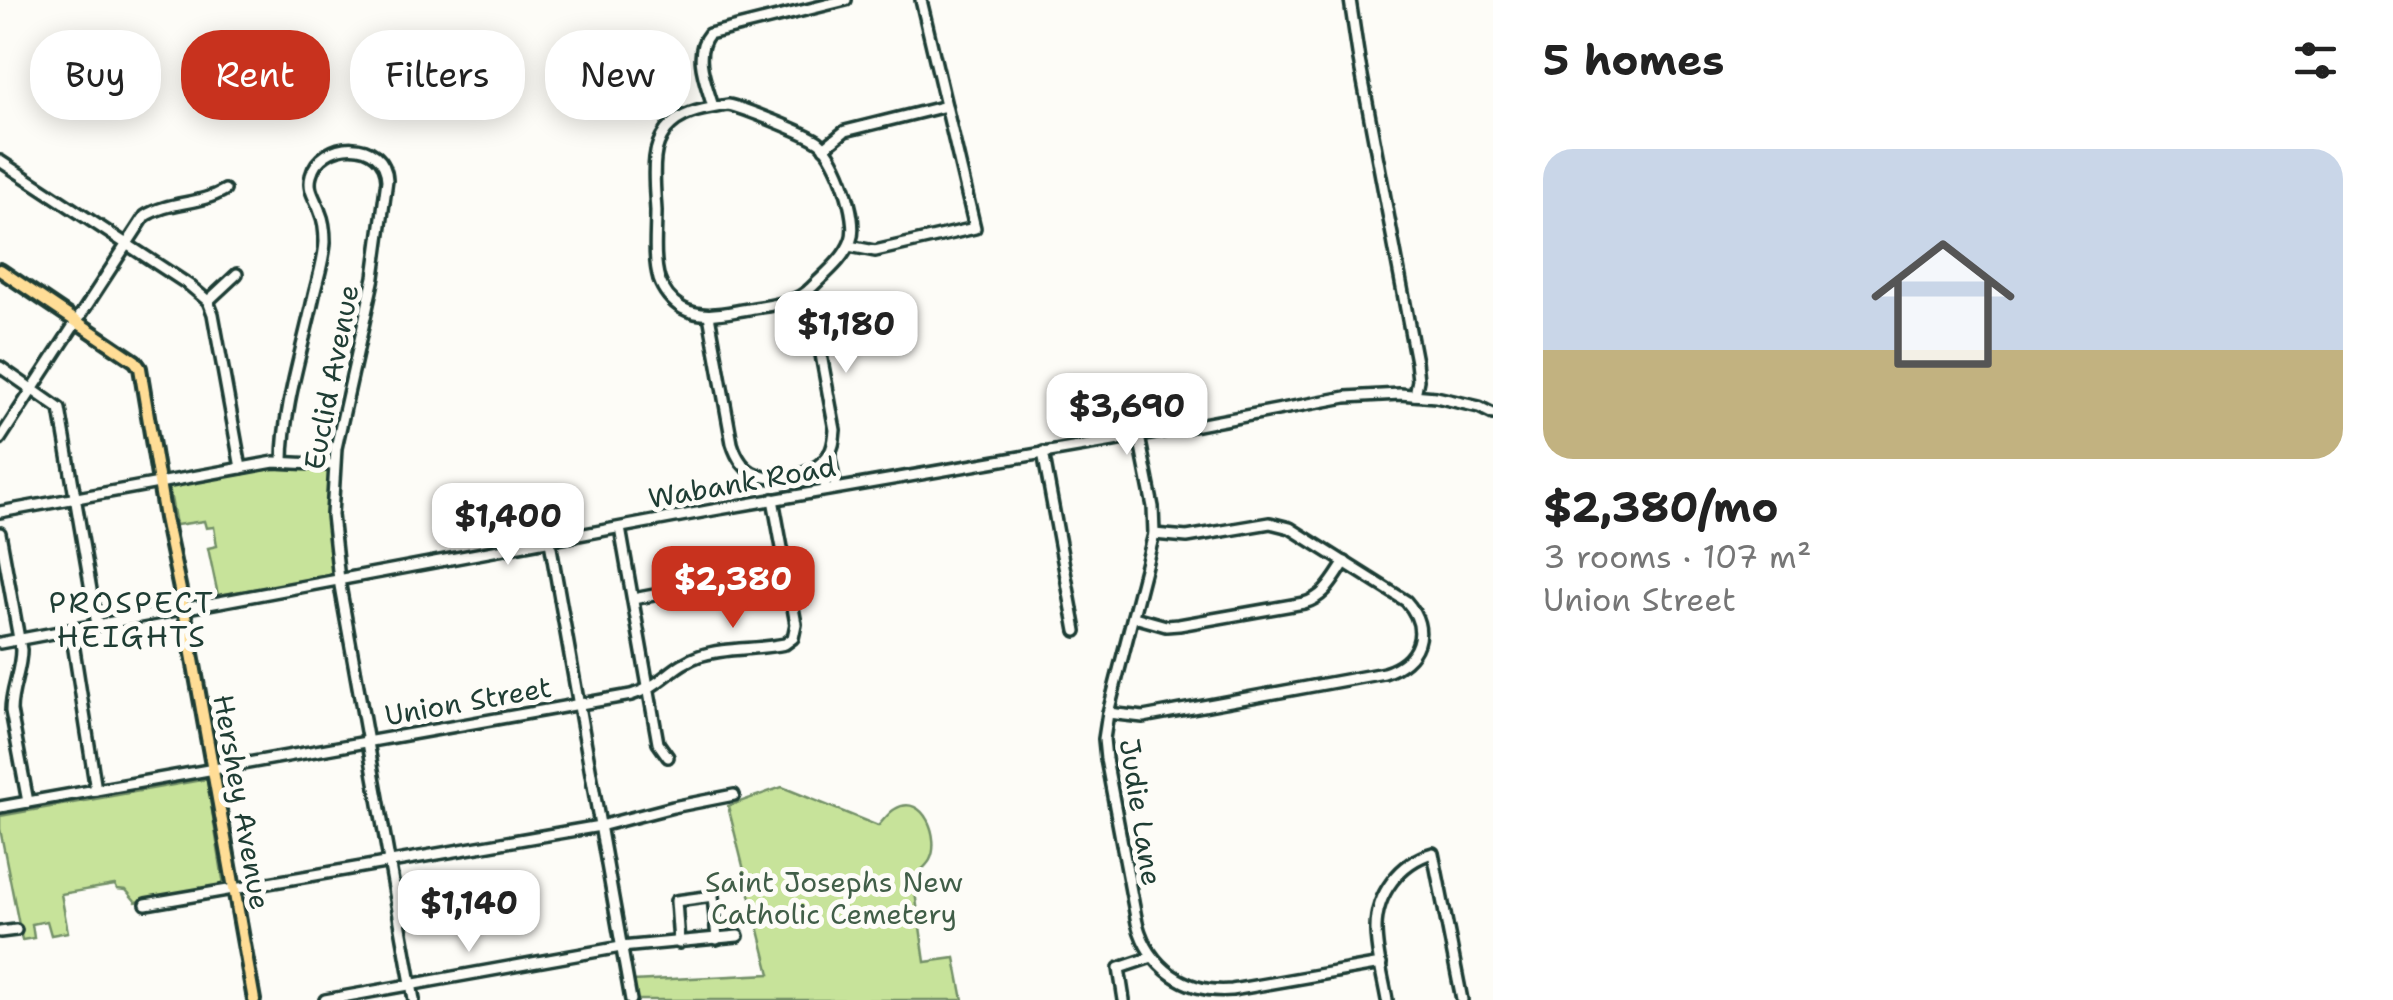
<!DOCTYPE html>
<html lang="en">
<head>
<meta charset="utf-8">
<style>
	body { margin:0; font-family:"Shantell Sans",sans-serif; background:#f6f6f6; color:#222; height:100vh; display:flex; flex-direction:column; font-size:38px; white-space:nowrap }
	* { box-sizing:border-box; margin:0 }
	p { font-size:32px; color:#767676 }
	.icon { flex:none; width:55px; height:55px; fill:none; stroke:currentColor; stroke-width:2; stroke-linecap:round; stroke-linejoin:round }
	.map { position:relative; flex:1; overflow:hidden }
	.drawer { display:flex; flex-direction:column; background:#fff; width:900px }
	.drawer>* { flex:none }
	.top-card { position:absolute; left:30px; top:30px; width:950px; height:90px; display:flex; gap:20px }
	.price { position:absolute; translate:-50% -85px; padding:0 22px; border-radius:20px; background:#fff; color:#222; font-size:32px; line-height:65px; filter:drop-shadow(0 2px 5px #0008) }
	.price::after { content:''; position:absolute; left:50%; top:60px; width:30px; height:22px; margin-left:-15px; background:inherit; clip-path:polygon(0 0,100% 0,50% 100%) }
	.price.selected { background:#c8321e; color:#fff }
	ul { padding:0; list-style:none }
	li { display:grid; align-content:center; gap:20px; height:530px; padding:0 50px }
	li+li { border-top:2px solid #e0e0e0 }
	li span { display:grid; place-items:center; height:310px; border-radius:30px; color:#555 }
	li>.icon { margin-inline-start:auto }
	span .icon { width:180px; height:180px; fill:#fffc; stroke-width:1 }
	li b { font-size:42px }
	h2 { display:flex; justify-content:space-between; align-items:center; height:120px; padding:0 50px; font-size:42px }
	.tag { padding:0 35px; border-radius:40px; background:#fff; box-shadow:0 5px 25px #0003; font-size:35px; line-height:90px }
	.tag.selected { background:#c8321e; color:#fff }
	main { display:flex; flex:1; min-height:0 }
	.map>svg:first-child { display:block }
	.green { fill:#c7e39a; stroke:#739067; stroke-width:2.5 }
	.lines { fill:none; stroke-linecap:round; stroke-linejoin:round }
	.minor-casing { stroke:#1f3d34; stroke-width:16 }
	.major-casing { stroke:#1f3d34; stroke-width:18 }
	.minor { stroke:#fdfcf7; stroke-width:9 }
	.major { stroke:#ffdd96; stroke-width:10 }
	.labels { text-anchor:middle; stroke-width:10; stroke-linejoin:round; paint-order:stroke }
	.street-label { font-size:28px; fill:#1f3d34; stroke:#fdfcf7 }
	.park-label { font-size:28px; fill:#415e48; stroke:#fdfcf7 }
	.neighbourhood-label { font-size:30px; letter-spacing:2.5px; fill:#1f3d34; stroke:#fdfcf7 }
</style>
</head>
<body>
<main>
<div class="map">
<svg width="1493" height="1000" viewBox="0 0 1493 1000">
	<rect width="100%" height="100%" fill="#fdfcf7"/>
	<filter id="ink" filterUnits="userSpaceOnUse"><feTurbulence type="fractalNoise" baseFrequency=".01" numOctaves="2"/><feDisplacementMap in="SourceGraphic" scale="20" xChannelSelector="R" yChannelSelector="G"/><feConvolveMatrix kernelMatrix="1 2 1 2 8 2 1 2 1" color-interpolation-filters="sRGB"/></filter>
	<g filter="url(#ink)">
		<!-- green -->
		<g class="green">
			<path d="M301 468 329 472 327 519 332 576 218 595 208 548 217 546 214 527 206 528 204 521 176 525 169 487 271 469Z"/>
			<path d="M207 779 224 886 136 902 126 890 117 889 115 885 61 894 68 932 51 935 47 921 32 924 34 938 22 940 0 829V816Z"/>
			<path d="M782 787 878 826C883 821 889 812 895 809 924 792 941 839 930 860 927 866 918 873 913 878L925 962 955 958 963 1000H636L633 981 770 974 728 806Z"/>
		</g>
		<g class="lines">
			<defs>
				<g id="minor">
					<path d="M1350 0 1359 60 1416 362 1418 380 1415 395"/>
					<path d="M728 105C742 107 808 134 819 142 837 156 859 219 851 240 844 259 826 273 812 287 796 304 771 305 749 309 728 312 703 320 682 308 672 302 663 291 659 279 653 258 656 233 656 211 655 193 653 175 655 158 656 148 660 138 666 130 681 111 706 109 728 105Z"/>
					<path d="M713 107C707 85 692 54 709 34L846 0"/>
					<path d="M824 148 845 131 946 106"/>
					<path d="M0 161 189 285 208 301 213 314 241 468"/>
					<path d="M849 246 875 251 975 228 921 0"/>
					<path d="M208 301 237 274"/>
					<path d="M709 315 732 443C736 456 743 469 756 474 778 484 816 474 829 454 834 447 834 439 835 430L809 290"/>
					<path d="M0 367 60 409 97 625"/>
					<path d="M1139 436 1153 507 1154 534 1108 713 1104 739 1106 759 1137 923C1149 968 1186 994 1232 990L1381 964"/>
					<path d="M0 439 145 216C169 201 200 205 225 190"/>
					<path d="M1043 452 1076 631"/>
					<path d="M829 454 836 488"/>
					<path d="M283 461C283 408 303 348 314 295 318 278 324 260 325 242 325 233 324 221 320 212 316 199 307 190 311 176 320 139 385 136 387 180L374 277 336 448 332 515 339 580 414 1000"/>
					<path d="M821 464 826 490"/>
					<path d="M0 512 274 462 334 465"/>
					<path d="M620 528 658 743 668 757"/>
					<path d="M0 533 21 650C21 671 11 689 11 711L28 802"/>
					<path d="M550 542 631 1000"/>
					<path d="M633 599 787 570"/>
					<path d="M1134 617 1166 626 1179 625 1304 603C1325 597 1333 580 1345 562"/>
					<path d="M71 630 96 790"/>
					<path d="M0 643 713 510 1113 441 1346 397 1400 394 1436 397 1479 407 1493 414"/>
					<path d="M1108 713 1143 717 1384 673C1419 662 1432 630 1406 601L1290 528 1270 523 1187 537 1154 534"/>
					<path d="M0 807 631 695C662 686 672 665 699 656 725 647 757 650 785 644L793 638 796 624 773 499"/>
					<path d="M146 904 600 826 673 807 734 795"/>
					<path d="M0 932 16 930"/>
					<path d="M679 943 676 901 713 896 717 939"/>
					<path d="M325 1000 621 947 738 936"/>
					<path d="M1124 1000 1119 968 1152 957"/>
					<path d="M1387 1000C1383 977 1376 953 1376 929 1376 894 1400 862 1433 853L1462 1000"/>
				</g>
				<path id="major" d="M0 270 135 361 140 368 165 518 184 609 254 1000"/>
			</defs>
			<!-- minor casing -->
			<use href="#minor" class="minor-casing"/>
			<!-- major casing -->
			<use href="#major" class="major-casing"/>
			<!-- minor -->
			<use href="#minor" class="minor"/>
			<!-- major -->
			<use href="#major" class="major"/>
		</g>
	</g>
	<g class="labels">
		<!-- street labels -->
		<g class="street-label">
			<text transform="translate(331 377) rotate(-79)" y="10">Euclid Avenue</text>
			<text transform="translate(742 482) rotate(-10)" y="10">Wabank Road</text>
			<text transform="translate(468 701) rotate(-10)" y="10">Union Street</text>
			<text transform="translate(242 802) rotate(80)" y="10">Hershey Avenue</text>
			<text transform="translate(1141 812) rotate(81)" y="10">Judie Lane</text>
		</g>
		<!-- park labels -->
		<g class="park-label">
			<text x="834" y="892">Saint Josephs New<tspan x="834" dy="32">Catholic Cemetery</tspan></text>
		</g>
		<!-- neighbourhood labels -->
		<g class="neighbourhood-label">
			<text x="132" y="613">PROSPECT<tspan x="132" dy="34">HEIGHTS</tspan></text>
		</g>
	</g>
</svg>
<b class="price" style="left:846px;top:376px">$1,180</b>
<b class="price" style="left:1127px;top:458px">$3,690</b>
<b class="price" style="left:508px;top:568px">$1,400</b>
<b class="price selected" style="left:733px;top:631px">$2,380</b>
<b class="price" style="left:469px;top:955px">$1,140</b>
<div class="top-card">
<a class="tag">Buy</a>
<a class="tag selected">Rent</a>
<a class="tag">Filters</a>
<a class="tag">New</a>
</div>
</div>
<section class="drawer">
<h2>5 homes<svg class="icon" aria-label="filters" viewBox="0 0 24 24"><path d="M4 7h16M4 17h16"/><circle cx="9" cy="7" r="2"/><circle cx="15" cy="17" r="2"/></svg></h2>
<ul>
<li><span style="background:linear-gradient(#c9d6e8 65%,#c2b280 0)"><svg class="icon" aria-label="home" viewBox="0 0 24 24"><path d="M3 11l9-7 9 7M6 9v11h12V9"/></svg></span><div><b>$2,380/mo</b><p>3 rooms · 107 m²</p><p>Union Street</p></div></li>
</ul>
</section>
</main>
</body>
</html>
